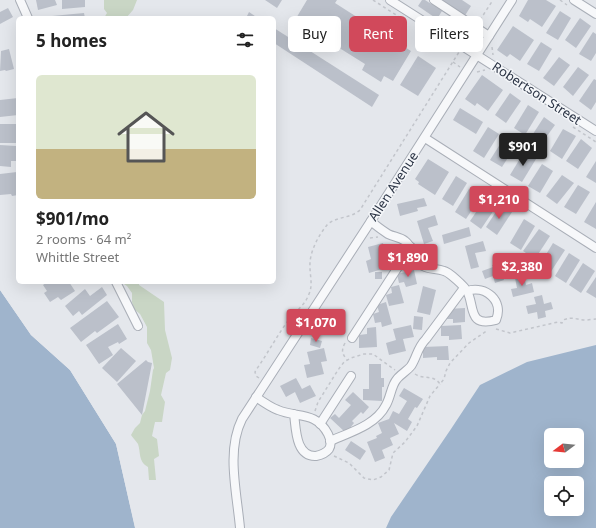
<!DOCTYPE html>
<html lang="en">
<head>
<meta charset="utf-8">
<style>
	body { margin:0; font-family:"Noto Sans",sans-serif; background:#f2f2f2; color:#222; height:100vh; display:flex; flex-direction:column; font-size:15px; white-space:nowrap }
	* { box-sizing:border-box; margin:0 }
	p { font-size:13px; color:#767676 }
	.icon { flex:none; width:22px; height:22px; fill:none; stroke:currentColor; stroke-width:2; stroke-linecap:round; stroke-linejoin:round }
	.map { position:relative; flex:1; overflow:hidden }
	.drawer { position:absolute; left:16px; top:16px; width:260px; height:268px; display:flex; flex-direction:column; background:#fff; border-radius:6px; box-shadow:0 4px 16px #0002 }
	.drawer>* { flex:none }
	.hud { position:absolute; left:288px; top:16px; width:248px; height:36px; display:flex; gap:8px }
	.needle { width:26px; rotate:254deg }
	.controls { position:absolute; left:544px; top:428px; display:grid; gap:8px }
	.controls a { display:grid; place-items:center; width:40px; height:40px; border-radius:6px; background:#fff; box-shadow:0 4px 16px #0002; font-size:20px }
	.price { position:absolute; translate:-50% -34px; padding:0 9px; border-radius:4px; background:#d1495b; color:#fff; font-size:13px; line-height:26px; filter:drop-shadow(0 1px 2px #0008) }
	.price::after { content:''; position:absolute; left:50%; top:24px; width:12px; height:9px; margin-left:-6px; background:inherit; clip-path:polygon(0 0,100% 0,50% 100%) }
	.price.current { background:#222; color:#fff }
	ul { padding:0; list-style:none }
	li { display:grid; align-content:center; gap:8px; height:212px; padding:0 20px }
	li+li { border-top:1px solid #e0e0e0 }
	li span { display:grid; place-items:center; height:124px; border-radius:6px; color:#555 }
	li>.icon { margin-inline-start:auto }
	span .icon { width:72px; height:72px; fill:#fffc; stroke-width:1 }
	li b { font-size:17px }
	h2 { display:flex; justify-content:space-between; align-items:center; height:48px; padding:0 20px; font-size:17px }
	.tag { padding:0 14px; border-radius:6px; background:#fff; box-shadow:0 4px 16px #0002; font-size:14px; line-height:36px }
	.tag.current { background:#d1495b; color:#fff }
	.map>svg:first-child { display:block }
	.green { fill:#c9d6c5 }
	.water { fill:#9fb4cc; fill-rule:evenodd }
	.pier { fill:#e4e7ec }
	.building { fill:#bbc0ca }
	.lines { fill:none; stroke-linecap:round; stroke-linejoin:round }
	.minor-casing { stroke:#a9aeb7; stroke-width:10 }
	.path { stroke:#c2c5cb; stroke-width:1.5; stroke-dasharray:3 3; stroke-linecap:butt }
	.minor { stroke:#f7f8fa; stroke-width:8 }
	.labels { text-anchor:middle; stroke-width:3; stroke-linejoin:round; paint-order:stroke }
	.street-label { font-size:13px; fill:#2b3445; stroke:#f4f6f9 }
</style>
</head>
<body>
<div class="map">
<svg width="596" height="528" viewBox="0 0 596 528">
	<rect width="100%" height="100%" fill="#e4e7ec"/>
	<!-- green -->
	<g class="green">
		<path d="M104 0H137L133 10 126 18H104L107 13 104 9Z"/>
		<path d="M121 282H139V285L164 302 165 330 172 358 170 370 166 373 161 395 165 402 162 422H155L152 436 157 439 159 456 154 459 156 480H149L148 467C138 461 141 453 138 444 136 441 133 438 131 435L135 428 140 423 142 415 145 411 150 391 153 370 154 368 151 350 147 343V327L140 314 134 309 132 302V293L127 286Z"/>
	</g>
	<!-- water -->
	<g class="water">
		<path d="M0 290 31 335 70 370 116 444 135 528H0Z"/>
		<path d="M596 345V528H386L391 517 451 429 480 385 527 362ZM551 435H577V461H551ZM551 483H577V509H551Z"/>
	</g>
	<!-- pier -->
	<path class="pier" d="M0 288 33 333 72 369 118 443 136 525 135 527 116 444 70 370 31 335 0 290Z"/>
	<!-- building -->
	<g class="building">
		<path d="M36 0H55L57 5 38 10Z"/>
		<path d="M62 0H85V7L62 9Z"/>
		<path d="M265 0H282L277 8Z"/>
		<path d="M307 0H337L335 3 385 35 389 30 406 41 403 46 411 51 393 81 384 76 381 82 362 70 365 64 317 34 314 39 299 30 303 25 295 20Z"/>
		<path d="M422 0H425L442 11 437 19 418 6Z"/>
		<path d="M437 0H462L471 6 464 17Z"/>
		<path d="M528 0H546L556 6 542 27 530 19 528 22 519 16Z"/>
		<path d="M8 8 13 17 0 24V12Z"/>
		<path d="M560 11 571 18 558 40 546 33Z"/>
		<path d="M249 12 258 18H246Z"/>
		<path d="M84 13 85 18H52V16Z"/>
		<path d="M580 18 591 26 576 48 565 40Z"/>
		<path d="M513 26 534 40 520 61 510 54 507 57 497 50Z"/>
		<path d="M274 28 379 95 372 107 274 43Z"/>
		<path d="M593 32 596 34V53L591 61 579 54Z"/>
		<path d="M541 42 552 49 539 71 527 64Z"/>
		<path d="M9 49 14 69 6 71 5 70 0 71 1 51Z"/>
		<path d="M418 56 436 68 418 96 400 85Z"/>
		<path d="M559 57 570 65 554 86 543 78Z"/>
		<path d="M578 67 589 75 573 96 563 87Z"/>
		<path d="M482 75 503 90 488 111 477 103 475 106 465 99Z"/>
		<path d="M594 79 596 80V102L591 110 579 101Z"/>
		<path d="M510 93 521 101 506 123 495 115Z"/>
		<path d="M18 98V115L0 117V100Z"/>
		<path d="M528 105 539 112 525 135 514 128Z"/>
		<path d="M460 108 483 122 476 134 453 120Z"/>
		<path d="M544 117 555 125 539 147 529 140Z"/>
		<rect x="0" y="124" width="18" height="19"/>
		<path d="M488 127 499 134 484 158 473 151Z"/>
		<path d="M563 129 576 136 562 159 550 151Z"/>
		<path d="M504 138 516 145 502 167 490 160Z"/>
		<path d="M581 139 592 148 578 169 566 161Z"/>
		<path d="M0 145 16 146V161H11V167L0 166Z"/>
		<path d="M524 152 536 159 522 182 510 175Z"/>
		<path d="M428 159 449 172 435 195 418 184 419 182 415 179Z"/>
		<path d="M596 161V183L586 177Z"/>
		<path d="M542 164 553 171 540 193 528 186Z"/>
		<path d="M17 172 18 195 12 196 11 194 0 195V174Z"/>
		<path d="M562 175 574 183 557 204 546 196Z"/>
		<path d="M456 176 467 183 453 206 442 199Z"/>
		<path d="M578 185 590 192 576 214 564 207Z"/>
		<path d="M469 189 481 196 466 219 455 212Z"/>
		<path d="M424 198 427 206 417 208 418 211 400 216 397 204Z"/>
		<path d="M485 199 496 207 481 229 470 221Z"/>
		<path d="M596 202V229L584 222Z"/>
		<path d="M501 204 512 212 497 235 486 227Z"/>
		<path d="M435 215 438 225 428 228 433 241 424 244 417 221Z"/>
		<path d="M524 219 535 226 521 250 510 243Z"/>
		<path d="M469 227 471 236 444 244 442 235Z"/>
		<path d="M539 229 550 236 535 259 523 251Z"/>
		<path d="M483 241 486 251 475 253 479 267 471 269 465 246Z"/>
		<path d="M383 243 386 255 383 256 386 268 369 273 366 261 371 259 368 247Z"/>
		<path d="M553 243 565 250 550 273 539 266Z"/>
		<path d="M569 253 580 260 566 283 555 276Z"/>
		<path d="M504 262 508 273 502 275 504 280 495 283 493 276 485 279 482 271 493 267 492 265Z"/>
		<path d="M583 263 595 271 581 293 569 285Z"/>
		<path d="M414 270 417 284 406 287 404 282 399 283 397 274Z"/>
		<rect x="375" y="272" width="7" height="7"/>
		<path d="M524 276 526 285 532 283 534 292 513 297 511 289 517 288 515 278Z"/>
		<path d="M596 277V298L586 292Z"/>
		<path d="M47 282H69L75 291 61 300 58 297 50 302 44 293 47 291 43 285Z"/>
		<path d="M399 285 404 303 389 306 386 295 392 293 391 287Z"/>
		<path d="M423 286 436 290 430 315 417 312Z"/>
		<path d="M102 287 107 295 82 315 79 311 73 316 65 306 85 289 90 296Z"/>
		<path d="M542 295 544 304 551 302 553 309 545 311 546 317 538 319 537 312 528 314 526 306 536 304 534 297Z"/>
		<path d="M107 301 119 317 97 333 95 331 81 342 70 328Z"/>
		<path d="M386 302 392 324 382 327 381 322 375 323 373 314 379 312 377 305Z"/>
		<path d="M465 308V322L453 323V319H447V309Z"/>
		<path d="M414 316 423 317 422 330 413 329Z"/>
		<path d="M118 324 127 339 119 344 118 342 108 347 113 355 99 364 86 345Z"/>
		<path d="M411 325 414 337 403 339 406 351 389 355 386 343 396 340 393 329Z"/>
		<path d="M461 325 462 339 449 340V336H441V326Z"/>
		<path d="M376 327 377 347 359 348V335L367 334V328Z"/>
		<path d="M311 338 322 341 320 348 310 345Z"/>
		<path d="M448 346 449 360H437V357L423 358V347Z"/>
		<path d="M121 348 136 361 117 382 102 368Z"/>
		<path d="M324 348 327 361 321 362 324 374 307 378 304 365 310 364 307 352Z"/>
		<path d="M146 360 148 362 152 363 142 415 117 384Z"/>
		<path d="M369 364H381V378H384V387H382V401L363 400V389H369Z"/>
		<path d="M296 378 302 389 310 385 316 396 300 403 295 392 286 397 280 386Z"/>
		<path d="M404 388 423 399 417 408 415 407 408 419 412 422 407 431 394 423 399 434 390 438 393 445 382 450 385 458 375 462 367 442 377 438 376 436 382 433 378 423 389 419 393 411 399 414 407 401 399 396Z"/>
		<path d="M353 392 369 407 363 414 361 412 352 421 354 423 346 433 330 418 335 414 339 418 351 405 345 400Z"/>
		<path d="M351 441 366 451 360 460 345 450Z"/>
	</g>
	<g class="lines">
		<defs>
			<g id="minor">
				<path d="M20 0 28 18"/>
				<path d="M390 0 596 131"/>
				<path d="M434 0 489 36"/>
				<path d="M574 0 596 14"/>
				<path d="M425 138 596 248"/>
				<path d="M371 221C376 226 382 230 388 234 394 237 400 237 405 241 413 247 414 259 423 266 430 270 437 268 444 271 449 272 464 286 467 291 475 305 467 328 496 320 504 301 486 285 467 291"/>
				<path d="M116 282 138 326"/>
				<path d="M352 338 411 247"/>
				<path d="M256 397C263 402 270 407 278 410 297 418 316 411 328 434 330 438 332 444 329 449 326 453 321 455 316 456 295 457 296 427 294 414"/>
				<path d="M320 424 351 376"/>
				<path d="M330 441C351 432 376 425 386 405 391 396 391 386 397 379 401 374 407 371 411 366 417 357 417 348 426 339L464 288"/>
				<path d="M240 528C237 493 226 451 242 419L371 221 512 0"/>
			</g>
		</defs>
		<!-- minor casing -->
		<use href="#minor" class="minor-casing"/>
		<!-- path -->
		<g class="path">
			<path d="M373 0 404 20"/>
			<path d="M560 0 567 5"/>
			<path d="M480 20 493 0"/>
			<path d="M467 41 471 34"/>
			<path d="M492 47 493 55"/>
			<path d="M453 62 460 67"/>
			<path d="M477 72 485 70"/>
			<path d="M573 127 596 142"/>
			<path d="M370 238 378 237"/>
			<path d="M496 329 510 333 558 322 562 323 563 320C573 316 577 320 586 320 589 320 593 319 596 319"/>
			<path d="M345 343C341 351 342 353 347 360"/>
			<path d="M415 374C424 380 433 374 440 384L444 379 446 371 450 363 469 343 488 330"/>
			<path d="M259 378 256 376 255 372 256 370C268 353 278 334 290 318 297 310 305 305 309 294 313 285 310 276 310 267 309 253 318 236 327 225 336 216 350 219 360 210L459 52"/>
			<path d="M315 411 318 402 338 370 344 362 351 358 364 354H373L395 370"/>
			<path d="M334 456 349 463 364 478 373 480 381 477 389 470 393 453 405 442 417 426 430 396 440 384"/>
		</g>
		<!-- minor -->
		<use href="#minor" class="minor"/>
	</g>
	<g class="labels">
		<!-- street labels -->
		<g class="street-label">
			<text transform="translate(537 93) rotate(33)" y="5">Robertson Street</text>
			<text transform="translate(393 186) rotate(-57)" y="5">Allen Avenue</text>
		</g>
	</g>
</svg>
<div class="controls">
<a><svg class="needle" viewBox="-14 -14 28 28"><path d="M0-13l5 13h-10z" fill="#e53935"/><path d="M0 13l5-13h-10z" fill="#767676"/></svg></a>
<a><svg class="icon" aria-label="locate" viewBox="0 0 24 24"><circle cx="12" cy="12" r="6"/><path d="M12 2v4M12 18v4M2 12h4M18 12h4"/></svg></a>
</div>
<b class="price current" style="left:523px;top:167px">$901</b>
<b class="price" style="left:499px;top:220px">$1,210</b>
<b class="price" style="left:408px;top:278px">$1,890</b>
<b class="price" style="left:522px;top:287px">$2,380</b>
<b class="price" style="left:316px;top:343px">$1,070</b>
<div class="hud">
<a class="tag">Buy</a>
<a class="tag current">Rent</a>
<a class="tag">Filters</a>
</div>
<section class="drawer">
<h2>5 homes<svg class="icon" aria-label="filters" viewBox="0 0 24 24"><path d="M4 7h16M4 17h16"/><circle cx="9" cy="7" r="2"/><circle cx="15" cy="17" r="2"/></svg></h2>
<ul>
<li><span style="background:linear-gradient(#dfe7d0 60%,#c2b280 0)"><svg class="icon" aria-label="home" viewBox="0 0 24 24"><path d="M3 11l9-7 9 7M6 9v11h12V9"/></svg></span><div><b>$901/mo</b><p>2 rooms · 64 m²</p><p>Whittle Street</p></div></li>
</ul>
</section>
</div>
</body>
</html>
